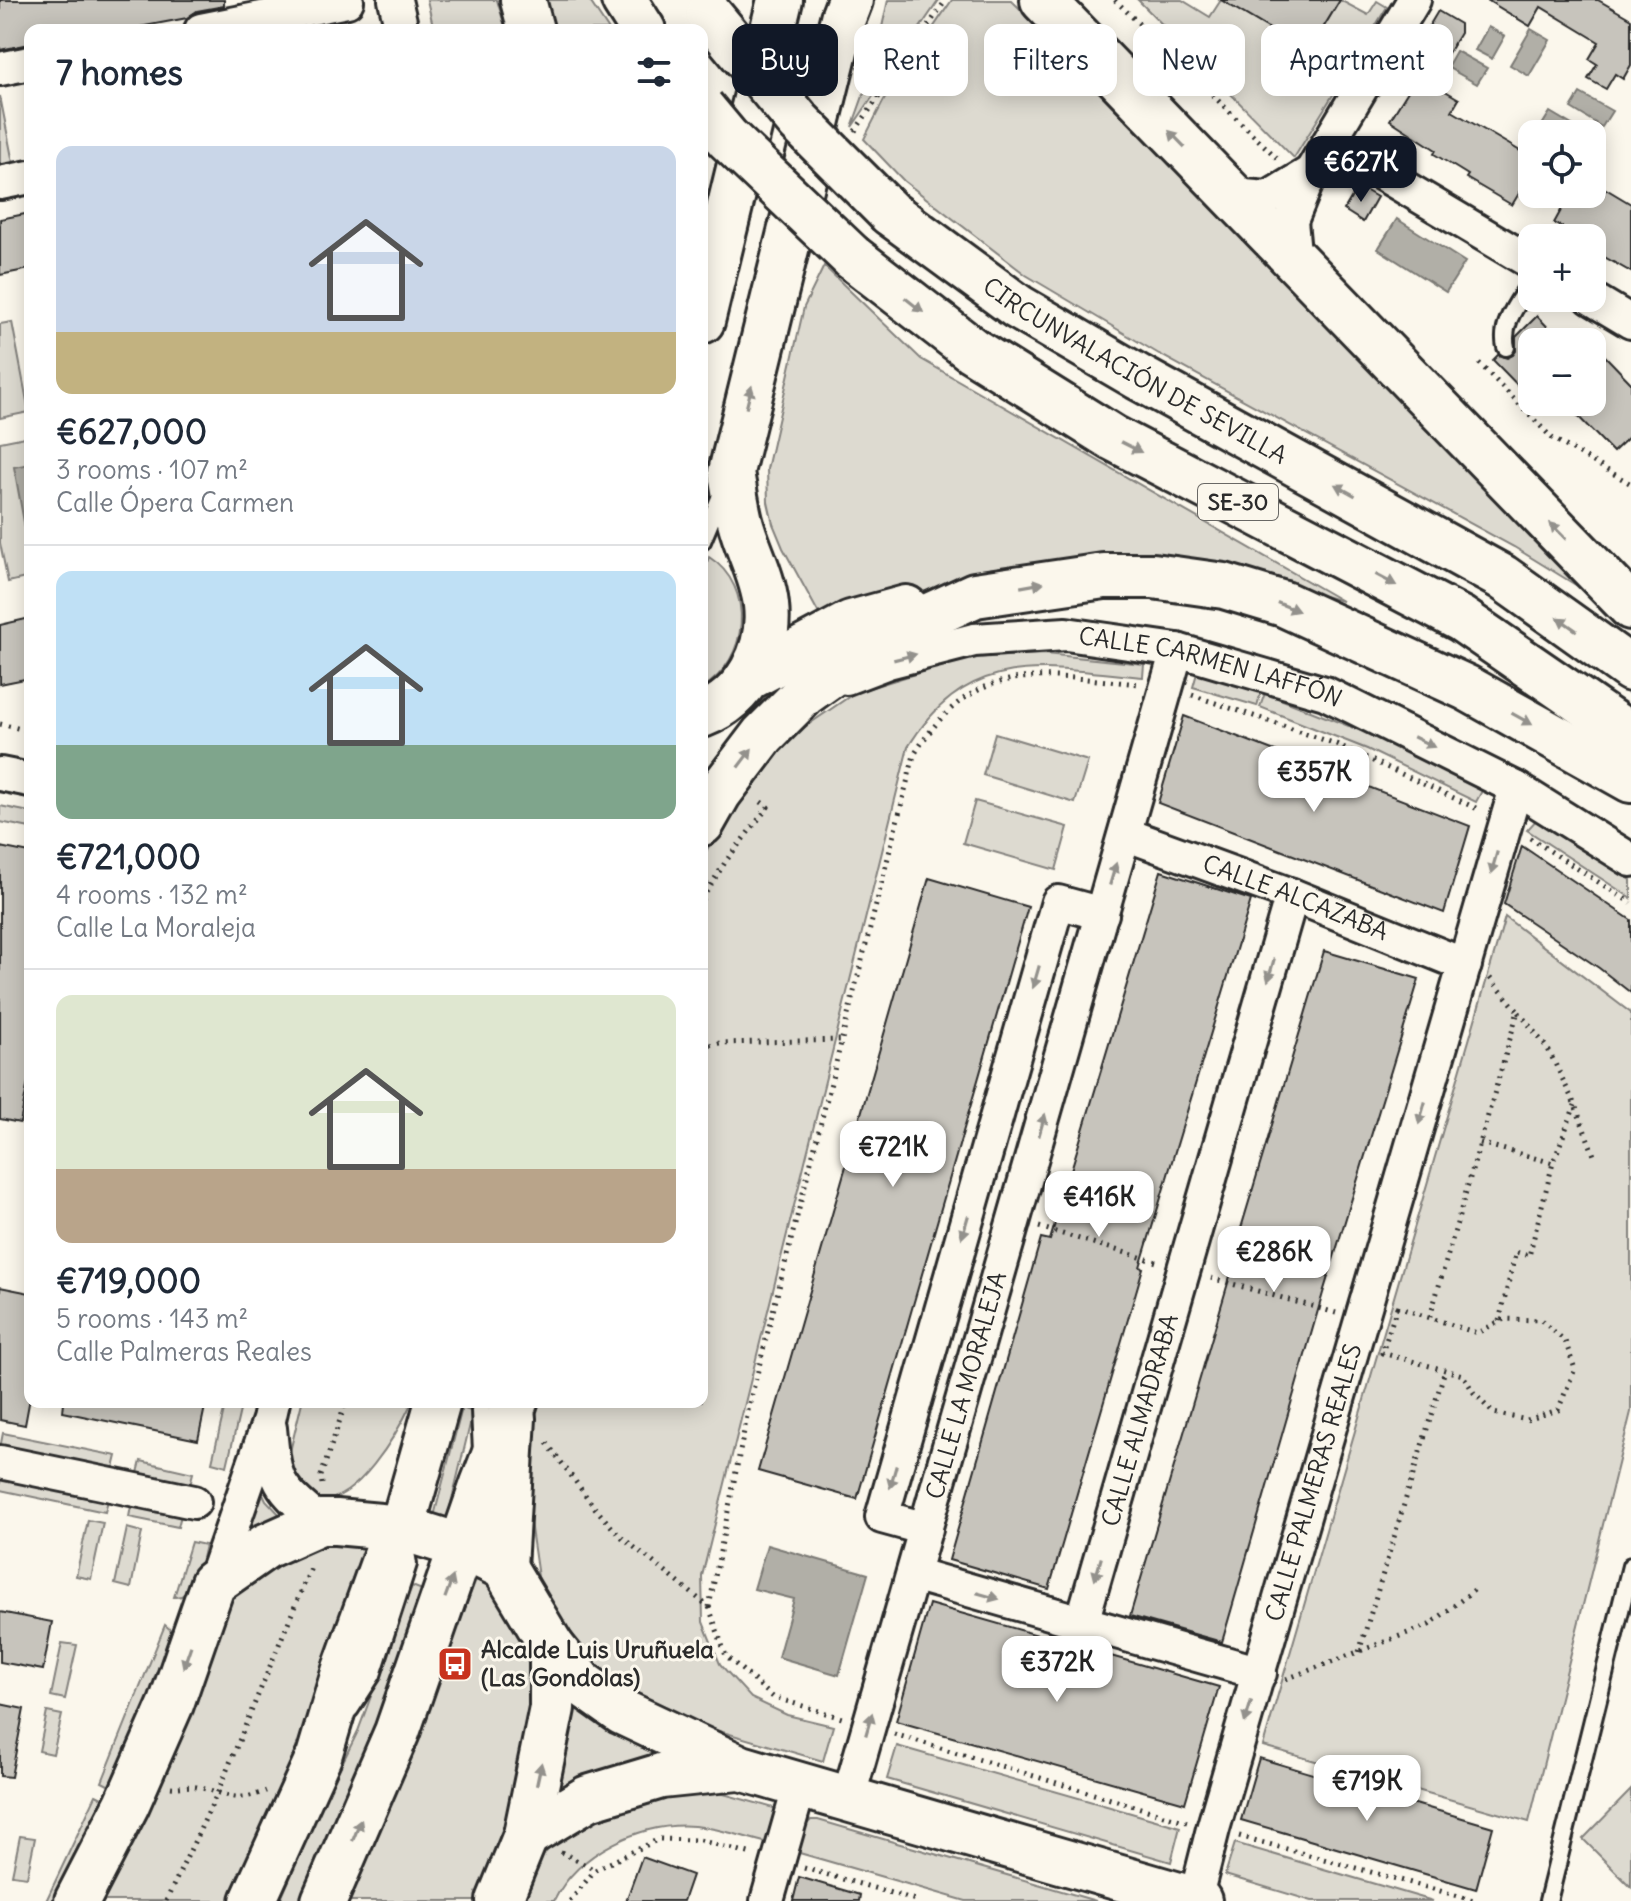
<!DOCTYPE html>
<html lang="en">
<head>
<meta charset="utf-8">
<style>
	body { margin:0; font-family:Delius,sans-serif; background:#f2f2f3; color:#1f2937; height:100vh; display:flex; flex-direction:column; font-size:30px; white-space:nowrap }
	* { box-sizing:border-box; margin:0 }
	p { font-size:26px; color:#747a83 }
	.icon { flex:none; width:44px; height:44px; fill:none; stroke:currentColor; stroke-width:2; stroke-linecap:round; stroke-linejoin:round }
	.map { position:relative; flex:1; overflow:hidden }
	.details { position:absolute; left:24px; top:24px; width:684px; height:1384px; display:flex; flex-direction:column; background:#fff; border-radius:16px; box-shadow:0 4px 20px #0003 }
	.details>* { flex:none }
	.hud { position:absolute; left:732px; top:24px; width:760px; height:72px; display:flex; gap:16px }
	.buttons { position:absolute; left:1518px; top:120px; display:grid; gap:16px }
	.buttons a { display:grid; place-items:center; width:88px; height:88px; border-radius:16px; background:#fff; box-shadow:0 4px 20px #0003; font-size:40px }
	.price { position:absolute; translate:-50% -68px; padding:0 18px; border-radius:16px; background:#fff; color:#222; font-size:26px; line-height:52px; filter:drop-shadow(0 2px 4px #0008) }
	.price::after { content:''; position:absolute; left:50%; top:48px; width:24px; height:18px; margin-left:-12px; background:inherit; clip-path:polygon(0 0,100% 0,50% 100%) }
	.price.selected { background:#111827; color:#fff }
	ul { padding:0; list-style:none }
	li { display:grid; align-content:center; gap:16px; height:424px; padding:0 32px }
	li+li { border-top:2px solid #e0e1e3 }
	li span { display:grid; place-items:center; height:248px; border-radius:16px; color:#555 }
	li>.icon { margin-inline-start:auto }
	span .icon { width:144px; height:144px; fill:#fffc; stroke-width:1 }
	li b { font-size:34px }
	h2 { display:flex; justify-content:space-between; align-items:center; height:96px; padding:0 32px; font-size:34px }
	.pill { padding:0 28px; border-radius:16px; background:#fff; box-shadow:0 4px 20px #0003; font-size:28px; line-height:72px }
	.pill.selected { background:#111827; color:#fff }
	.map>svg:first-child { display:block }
	.green { fill:#dddad0; stroke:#84827e; stroke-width:2 }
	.water { fill:#b1afa7; stroke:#7b7a75; stroke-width:2 }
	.building { fill:#c7c4bc; stroke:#2b2b2b; stroke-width:2 }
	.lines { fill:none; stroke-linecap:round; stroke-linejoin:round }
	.lane-casing { stroke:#2b2b2b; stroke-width:22 }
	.street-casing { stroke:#2b2b2b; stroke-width:38 }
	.secondary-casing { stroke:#2b2b2b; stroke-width:50 }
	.primary-casing { stroke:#2b2b2b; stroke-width:50 }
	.highway-casing { stroke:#2b2b2b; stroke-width:50 }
	.path { stroke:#2b2b2b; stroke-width:5; stroke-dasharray:2 6; stroke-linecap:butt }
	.lane { stroke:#fbf7ec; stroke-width:16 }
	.street { stroke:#fbf7ec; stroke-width:32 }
	.secondary { stroke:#fbf7ec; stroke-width:44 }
	.primary { stroke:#fbf7ec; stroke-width:44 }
	.highway { stroke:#fbf7ec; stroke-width:44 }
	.highway-bridge-casing { stroke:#2b2b2b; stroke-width:50; stroke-linecap:butt }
	.highway-bridge { stroke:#fbf7ec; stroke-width:44 }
	.oneway { fill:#93918c }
	.labels { text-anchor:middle; stroke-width:6; stroke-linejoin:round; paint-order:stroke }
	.shield { fill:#fbf7ec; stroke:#696865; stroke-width:2 }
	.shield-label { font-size:22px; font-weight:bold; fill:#2b2b2b }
	.street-label { font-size:24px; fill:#2b2b2b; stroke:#fbf7ec }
	.poi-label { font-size:24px; font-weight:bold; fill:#2b2b2b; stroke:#fbf7ec; text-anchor:start }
</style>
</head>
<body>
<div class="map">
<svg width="1631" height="1901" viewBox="0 0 1631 1901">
	<rect width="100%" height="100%" fill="#fbf7ec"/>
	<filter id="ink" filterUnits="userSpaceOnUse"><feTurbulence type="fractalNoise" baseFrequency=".0125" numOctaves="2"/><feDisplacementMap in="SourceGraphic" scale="16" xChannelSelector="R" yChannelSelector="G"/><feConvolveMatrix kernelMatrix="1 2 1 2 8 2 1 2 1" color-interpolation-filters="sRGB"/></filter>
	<g filter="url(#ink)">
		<!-- green -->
		<g class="green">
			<path d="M427 0H497L506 30H434Z"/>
			<path d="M540 0H589L609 30H549Z"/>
			<path d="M888 0H939L852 127 873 68Z"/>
			<path d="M952 0H1011L1124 110 1605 603 1514 547 1159 354 1026 275 904 181 864 139 884 100Z"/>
			<path d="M1138 0H1182L1210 17 1221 0 1290 41 1280 58 1316 79 1338 44 1320 33 1340 0 1368 15 1377 1 1387 7 1294 158Z"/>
			<path d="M0 96 14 168 0 171Z"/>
			<path d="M824 266 921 359 1342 601 1225 569 959 584 874 603 824 623 783 548 773 524 768 502 767 469 804 307Z"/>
			<path d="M12 322 29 412 0 418V324Z"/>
			<path d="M30 436V577L8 582 0 543V442Z"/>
			<path d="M709 557C756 587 749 661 702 688V576Z"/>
			<path d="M1045 654 1144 664 1143 677C1043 668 969 648 908 747L702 1576 703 1622 720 1664 751 1698 787 1715 833 1726 823 1761 650 1711 610 1687 554 1616 538 1577 526 1494 531 1402H702V858L730 811 777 746 856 692 967 658Z"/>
			<path d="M1197 673 1261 692 1257 706 1193 687Z"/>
			<path d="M1265 693 1374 736 1483 789 1476 802 1367 749 1260 707Z"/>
			<path d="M995 733 1088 761 1075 803 983 775Z"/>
			<path d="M975 801 1068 827 1056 870 963 843Z"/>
			<path d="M0 806 30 812V828L0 822Z"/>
			<path d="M1538 818 1631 880V898L1527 830Z"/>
			<path d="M1505 917 1631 1013V1412L1529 1822 1263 1746Z"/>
			<path d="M226 1402H242L227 1466 212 1462Z"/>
			<path d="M302 1402H412C399 1430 355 1508 317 1499 310 1497 303 1491 296 1487L288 1460Z"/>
			<path d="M462 1408 473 1412 446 1524 433 1520Z"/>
			<path d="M3 1433 117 1456 113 1472 0 1448Z"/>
			<path d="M141 1461 193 1473 189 1488 137 1477Z"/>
			<path d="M0 1473 109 1496 105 1512 0 1490Z"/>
			<path d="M260 1487 266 1500 281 1516 245 1539Z"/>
			<path d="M132 1501 182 1511 178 1527 129 1517Z"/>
			<path d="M88 1520 103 1523 91 1579 76 1576Z"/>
			<path d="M127 1528 142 1532 131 1588 115 1584Z"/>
			<path d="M373 1540C331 1664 287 1784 229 1901H94L227 1602 241 1584 301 1546Z"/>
			<path d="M191 1542 205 1545C200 1564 198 1598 174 1597Z"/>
			<path d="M477 1577 510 1605 534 1648 542 1705 519 1787 480 1901H348L362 1873Z"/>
			<path d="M412 1586 425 1591 383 1707 300 1901H280L324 1800 358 1731Z"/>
			<path d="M165 1625 173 1632 175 1641 116 1789 102 1782Z"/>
			<path d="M62 1643 77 1645 65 1699 51 1696Z"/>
			<path d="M572 1695 699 1759 543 1809Z"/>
			<path d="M47 1712 62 1715 53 1754 39 1751Z"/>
			<path d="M897 1746 1180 1827 1171 1862 887 1779Z"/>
			<path d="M681 1790 720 1793 774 1808 779 1821 772 1844C747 1838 720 1828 694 1826 642 1822 578 1852 554 1901H515C531 1871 552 1835 585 1821 615 1808 650 1800 681 1790Z"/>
			<path d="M1631 1790V1887L1583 1839Z"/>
			<path d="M96 1795 110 1802 63 1901H46Z"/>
			<path d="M811 1820H818L1096 1901H966L796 1852 804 1827Z"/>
			<path d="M20 1836 35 1838 27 1877 12 1875Z"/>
			<path d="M1235 1843 1433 1901H1312L1225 1875Z"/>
		</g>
		<!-- water -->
		<g class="water">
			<path d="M1488 27 1505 36 1492 59 1475 50Z"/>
			<path d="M1531 29 1550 40 1529 76 1510 65Z"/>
			<path d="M1456 51 1487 68 1477 84 1447 67Z"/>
			<path d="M1580 93 1612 111 1602 127 1571 108Z"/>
			<path d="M1550 112 1587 134H1546L1539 130Z"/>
			<path d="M1397 219 1465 262 1446 292 1378 249Z"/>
			<path d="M30 464V550H29L14 467Z"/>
			<path d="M767 1545 868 1574 839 1675 778 1657 794 1599 754 1589Z"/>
		</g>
		<!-- building -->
		<g class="building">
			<path d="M0 0H224V6L197 11 187 18 124 30H30V44L0 50Z"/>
			<path d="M1221 0H1340L1320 33 1338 43 1316 80 1280 58 1290 41Z"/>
			<path d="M1487 0H1598L1631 19V65L1623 79 1615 74 1606 89 1588 79 1597 64 1589 59 1599 42 1541 7 1530 26Z"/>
			<path d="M1438 11 1460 24V33L1442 63 1416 48Z"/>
			<path d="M1418 75 1459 99 1452 111 1532 158V172L1512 205 1466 178 1468 175 1434 154 1436 150 1390 120Z"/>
			<path d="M1358 186 1377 197 1363 222 1344 210Z"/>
			<path d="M1606 189 1631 204V272L1592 250V238H1572L1560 231 1562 227 1554 223 1570 194 1602 196Z"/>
			<path d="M30 213V269L0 275V219Z"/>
			<path d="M1537 316 1562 342H1532V400L1493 360 1498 355 1507 358 1513 355 1516 351V337Z"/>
			<path d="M1605 356 1631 383V435L1613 452 1564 402H1592V369Z"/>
			<path d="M30 618V678L0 684V625Z"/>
			<path d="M1184 716 1470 826 1444 913 1158 803Z"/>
			<path d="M1522 846 1631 920V993L1599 968 1504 904Z"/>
			<path d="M0 847 30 853V1072L20 1123 0 1119Z"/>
			<path d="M1161 871 1251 900 1140 1267 1143 1268 1049 1589 949 1560 1041 1238 1050 1240Z"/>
			<path d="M929 878 1028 907 857 1499 758 1471Z"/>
			<path d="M1324 951 1419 979 1323 1293 1222 1642 1130 1616 1233 1266 1230 1265Z"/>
			<path d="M0 1287 30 1293V1398L25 1425 0 1420Z"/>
			<path d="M64 1402H206L198 1440 63 1412Z"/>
			<path d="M929 1604 1219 1687 1185 1803 896 1721Z"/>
			<path d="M0 1612 52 1622 43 1670 0 1662Z"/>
			<path d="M0 1704 24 1709 11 1777 0 1776Z"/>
			<path d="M1259 1758 1493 1827 1476 1889 1241 1820Z"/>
			<path d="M642 1857 692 1875 683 1901H626Z"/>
			<path d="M799 1877 860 1895 859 1901H793Z"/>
		</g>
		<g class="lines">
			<defs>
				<g id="lane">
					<path d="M1506 347C1500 322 1520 301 1532 280"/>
					<path d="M702 541 723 491"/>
					<path d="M482 1451 480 1411 483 1402"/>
					<path d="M350 1709 372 1675 408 1564 404 1541"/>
					<path d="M1548 1901 1631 1566"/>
				</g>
				<g id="street">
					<path d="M395 0 402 30"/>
					<path d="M201 30 347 1"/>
					<path d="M0 69 30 63"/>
					<path d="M1330 143 1532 263"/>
					<path d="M0 183 30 177"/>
					<path d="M1232 195 1268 198 1311 172"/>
					<path d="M1295 263 1291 221 1311 172 1414 0"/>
					<path d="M1591 298 1631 322"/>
					<path id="s1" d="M846 678 888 662 974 640 1066 634 1177 650 1325 693 1516 788 1631 860"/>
					<path d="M0 774 30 780"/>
					<path id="s2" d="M1125 834 1292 895 1465 965"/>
					<path d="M270 1428C275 1484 277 1486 320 1522"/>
					<path d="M0 1462 194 1502"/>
					<path d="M926 1529 882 1517 1058 902 1102 914"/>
					<path d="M913 1574 1260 1673"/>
					<path d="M213 1583 269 1420 273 1402"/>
					<path id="s3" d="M1082 1622 1292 895"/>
					<path id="s4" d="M848 1799 1177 650"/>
					<path id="s5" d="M1195 1900 1213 1829 1516 788"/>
					<path d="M767 1901 800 1785"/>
				</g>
				<g id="secondary">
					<path d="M504 1567 513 1418"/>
					<path d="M526 1835 588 1798 661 1776 738 1768"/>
					<path d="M77 1901 127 1804 171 1704 213 1583 266 1546 320 1522H336L402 1528 463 1547 504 1567 552 1647 581 1683 622 1712 741 1768 1199 1901"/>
					<path d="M499 1901 526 1835 552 1708V1647"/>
				</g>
				<g id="primary">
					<path d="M702 321 780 0"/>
					<path d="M702 715C746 698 771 650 766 605 763 576 747 549 740 521 736 505 734 489 731 472L843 18 850 0"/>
					<path d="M253 1901 319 1756 345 1669 387 1552 402 1528 438 1402"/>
					<path d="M324 1901 397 1732 483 1484 515 1402"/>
				</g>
				<g id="highway">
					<path d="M523 0 531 30"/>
					<path d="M624 0 643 30"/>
					<path d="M1043 0 1631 607"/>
					<path id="s6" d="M890 213 1018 307 1138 377 1502 577 1631 669"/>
					<path d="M852 257 972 350 1113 438 1461 619 1631 736"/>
					<path d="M748 678 851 623 906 608"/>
					<path d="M702 823 719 793 763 735 805 693 885 636 975 595 1104 576H1153L1224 586 1284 604 1467 688 1631 780"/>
				</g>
			</defs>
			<!-- lane casing -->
			<use href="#lane" class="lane-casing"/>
			<!-- street casing -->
			<use href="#street" class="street-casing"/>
			<!-- secondary casing -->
			<use href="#secondary" class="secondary-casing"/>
			<!-- primary casing -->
			<use href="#primary" class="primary-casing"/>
			<!-- highway casing -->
			<use href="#highway" class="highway-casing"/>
			<!-- path -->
			<g class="path">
				<path d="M1115 0 1277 158"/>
				<path d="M855 131 946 0"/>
				<path d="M1479 363 1552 438 1631 484"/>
				<path d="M1192 695 1336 744 1480 810"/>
				<path d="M0 724 30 731"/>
				<path d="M1530 838 1631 903"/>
				<path d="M702 899 726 861 768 807 757 799"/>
				<path d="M1490 978 1518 1011"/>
				<path d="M702 1046 720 1043 841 1040"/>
				<path d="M1480 1143 1553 1163 1575 1105"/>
				<path d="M1039 1227 1160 1263"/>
				<path d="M1211 1278 1336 1313"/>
				<path d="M1397 1307 1477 1333 1504 1319 1541 1320 1565 1341 1575 1369 1558 1410 1527 1420 1493 1413 1474 1393 1463 1375 1382 1353Z"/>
				<path d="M1430 1317 1518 1011 1548 1049 1575 1105 1595 1158"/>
				<path d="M1499 1321 1516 1252 1529 1256 1553 1163"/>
				<path d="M547 1443 595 1508 619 1535 709 1607 749 1406 914 755C974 656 1040 676 1140 684"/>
				<path d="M322 1484 321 1476 346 1402"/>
				<path d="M709 1607 726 1656 773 1697 842 1718"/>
				<path d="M1359 1652 1445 1370"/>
				<path d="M1286 1679 1429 1625 1474 1590"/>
				<path d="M894 1734 1187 1822"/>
				<path d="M171 1787C179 1788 188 1785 197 1787 227 1793 233 1804 266 1791"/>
				<path d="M1239 1836 1477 1901"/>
				<path d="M561 1852 595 1870"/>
				<path d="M804 1868 919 1901"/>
				<path d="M166 1901 217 1794 312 1565"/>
				<path d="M570 1901 595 1870 659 1839 699 1840 752 1854"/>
			</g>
			<!-- lane -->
			<use href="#lane" class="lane"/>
			<!-- street -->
			<use href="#street" class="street"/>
			<!-- secondary -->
			<use href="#secondary" class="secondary"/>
			<!-- primary -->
			<use href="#primary" class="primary"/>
			<!-- highway -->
			<use href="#highway" class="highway"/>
			<defs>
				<g id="highway-bridge">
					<path d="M709 14 799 122 890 213"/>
					<path d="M702 108 727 138 852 257"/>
				</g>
			</defs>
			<!-- highway-bridge casing -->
			<use href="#highway-bridge" class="highway-bridge-casing"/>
			<!-- highway-bridge -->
			<use href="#highway-bridge" class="highway-bridge"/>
		</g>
		<!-- one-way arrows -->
		<defs><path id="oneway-solid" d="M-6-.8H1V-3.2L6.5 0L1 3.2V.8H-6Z" transform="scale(2)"/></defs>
		<g class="oneway">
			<use href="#oneway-solid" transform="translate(1177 139) rotate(-134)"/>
			<use href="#oneway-solid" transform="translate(914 305) rotate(38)"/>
			<use href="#oneway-solid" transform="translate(749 397) rotate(-76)"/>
			<use href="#oneway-solid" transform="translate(1131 447) rotate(27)"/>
			<use href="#oneway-solid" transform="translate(1345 490) rotate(-151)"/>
			<use href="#oneway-solid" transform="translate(1558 531) rotate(-134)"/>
			<use href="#oneway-solid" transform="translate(1386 580) rotate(28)"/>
			<use href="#oneway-solid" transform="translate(1032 585) rotate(-10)"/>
			<use href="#oneway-solid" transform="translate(1288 607) rotate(22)"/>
			<use href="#oneway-solid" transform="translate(1567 624) rotate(-145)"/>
			<use href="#oneway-solid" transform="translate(905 657) rotate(-14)"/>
			<use href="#oneway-solid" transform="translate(1522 719) rotate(29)"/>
			<use href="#oneway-solid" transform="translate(1424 742) rotate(26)"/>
			<use href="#oneway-solid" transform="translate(745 758) rotate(-53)"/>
			<use href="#oneway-solid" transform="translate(1494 863) rotate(106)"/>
			<use href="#oneway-solid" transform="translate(1113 874) rotate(-74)"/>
			<use href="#oneway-solid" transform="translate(1271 970) rotate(106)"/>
			<use href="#oneway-solid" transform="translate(1036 977) rotate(106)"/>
			<use href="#oneway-solid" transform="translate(1422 1113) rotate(106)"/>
			<use href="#oneway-solid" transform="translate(1042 1125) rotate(-74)"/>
			<use href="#oneway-solid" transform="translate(965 1227) rotate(106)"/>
			<use href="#oneway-solid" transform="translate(893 1477) rotate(106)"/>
			<use href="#oneway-solid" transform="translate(1098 1569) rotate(106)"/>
			<use href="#oneway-solid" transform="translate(449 1587) rotate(-70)"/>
			<use href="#oneway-solid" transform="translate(988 1596) rotate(16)"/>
			<use href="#oneway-solid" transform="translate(187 1657) rotate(109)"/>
			<use href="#oneway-solid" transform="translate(1248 1712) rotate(107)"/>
			<use href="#oneway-solid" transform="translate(869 1724) rotate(-74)"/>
			<use href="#oneway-solid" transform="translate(539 1774) rotate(-78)"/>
			<use href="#oneway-solid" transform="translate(357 1830) rotate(-68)"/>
		</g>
	</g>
	<!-- icons -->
	<defs>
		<symbol id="bus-square" viewBox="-11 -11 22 22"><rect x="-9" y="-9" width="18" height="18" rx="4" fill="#c8321e" stroke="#fbf7ec"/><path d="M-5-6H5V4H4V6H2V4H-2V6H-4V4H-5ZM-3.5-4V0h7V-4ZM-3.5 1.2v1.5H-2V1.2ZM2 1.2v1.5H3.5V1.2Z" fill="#fff"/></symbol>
	</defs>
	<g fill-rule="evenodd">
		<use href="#bus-square" x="435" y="1644" width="40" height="40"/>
	</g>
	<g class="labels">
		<!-- shield labels -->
		<rect class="shield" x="1198" y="484" width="80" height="36" rx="6"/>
		<g class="shield-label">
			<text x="1238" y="510">SE-30</text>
		</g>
		<!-- street labels -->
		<g class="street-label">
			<text dy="8" stroke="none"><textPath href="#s6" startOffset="292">CIRCUNVALACIÓN DE SEVILLA</textPath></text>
			<text dy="8" stroke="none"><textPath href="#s1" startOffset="374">CALLE CARMEN LAFFÓN</textPath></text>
			<text dy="8" stroke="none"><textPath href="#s2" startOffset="182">CALLE ALCAZABA</textPath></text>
			<text dy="8" stroke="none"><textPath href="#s4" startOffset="430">CALLE LA MORALEJA</textPath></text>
			<text dy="8" stroke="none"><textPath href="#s3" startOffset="210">CALLE ALMADRABA</textPath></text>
			<text dy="8" stroke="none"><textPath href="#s5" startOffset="434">CALLE PALMERAS REALES</textPath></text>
		</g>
		<!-- poi labels -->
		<g class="poi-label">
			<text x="481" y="1658">Alcalde Luis Uruñuela<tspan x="481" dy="28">(Las Gondolas)</tspan></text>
		</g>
	</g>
</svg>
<div class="buttons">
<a><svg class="icon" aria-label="locate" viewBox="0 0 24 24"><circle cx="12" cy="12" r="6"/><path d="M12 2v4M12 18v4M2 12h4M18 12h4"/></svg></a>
<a>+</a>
<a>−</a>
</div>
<b class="price selected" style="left:1361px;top:204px">€627K</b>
<b class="price" style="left:1314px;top:814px">€357K</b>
<b class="price" style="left:893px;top:1189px">€721K</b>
<b class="price" style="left:1099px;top:1239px">€416K</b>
<b class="price" style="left:1274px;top:1294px">€286K</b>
<b class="price" style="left:1057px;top:1704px">€372K</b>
<b class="price" style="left:1367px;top:1823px">€719K</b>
<div class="hud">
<a class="pill selected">Buy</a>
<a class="pill">Rent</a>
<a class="pill">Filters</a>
<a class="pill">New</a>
<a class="pill">Apartment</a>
</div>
<section class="details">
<h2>7 homes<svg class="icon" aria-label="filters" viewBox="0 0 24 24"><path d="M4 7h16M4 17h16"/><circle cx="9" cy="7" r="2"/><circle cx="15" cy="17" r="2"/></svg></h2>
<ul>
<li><span style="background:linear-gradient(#c9d6e8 75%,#c2b280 0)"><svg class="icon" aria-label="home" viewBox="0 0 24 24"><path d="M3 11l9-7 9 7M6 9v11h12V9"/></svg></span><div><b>€627,000</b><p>3 rooms · 107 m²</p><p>Calle Ópera Carmen</p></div></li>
<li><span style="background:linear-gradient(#bfe0f5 70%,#7fa58c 0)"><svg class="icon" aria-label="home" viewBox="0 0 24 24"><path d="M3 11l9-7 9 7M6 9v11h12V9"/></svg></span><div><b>€721,000</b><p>4 rooms · 132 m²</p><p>Calle La Moraleja</p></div></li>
<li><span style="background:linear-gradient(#dfe7d0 70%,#b9a48a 0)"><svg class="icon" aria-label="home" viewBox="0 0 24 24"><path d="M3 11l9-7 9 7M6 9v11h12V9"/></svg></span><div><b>€719,000</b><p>5 rooms · 143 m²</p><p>Calle Palmeras Reales</p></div></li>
</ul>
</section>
</div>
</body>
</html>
